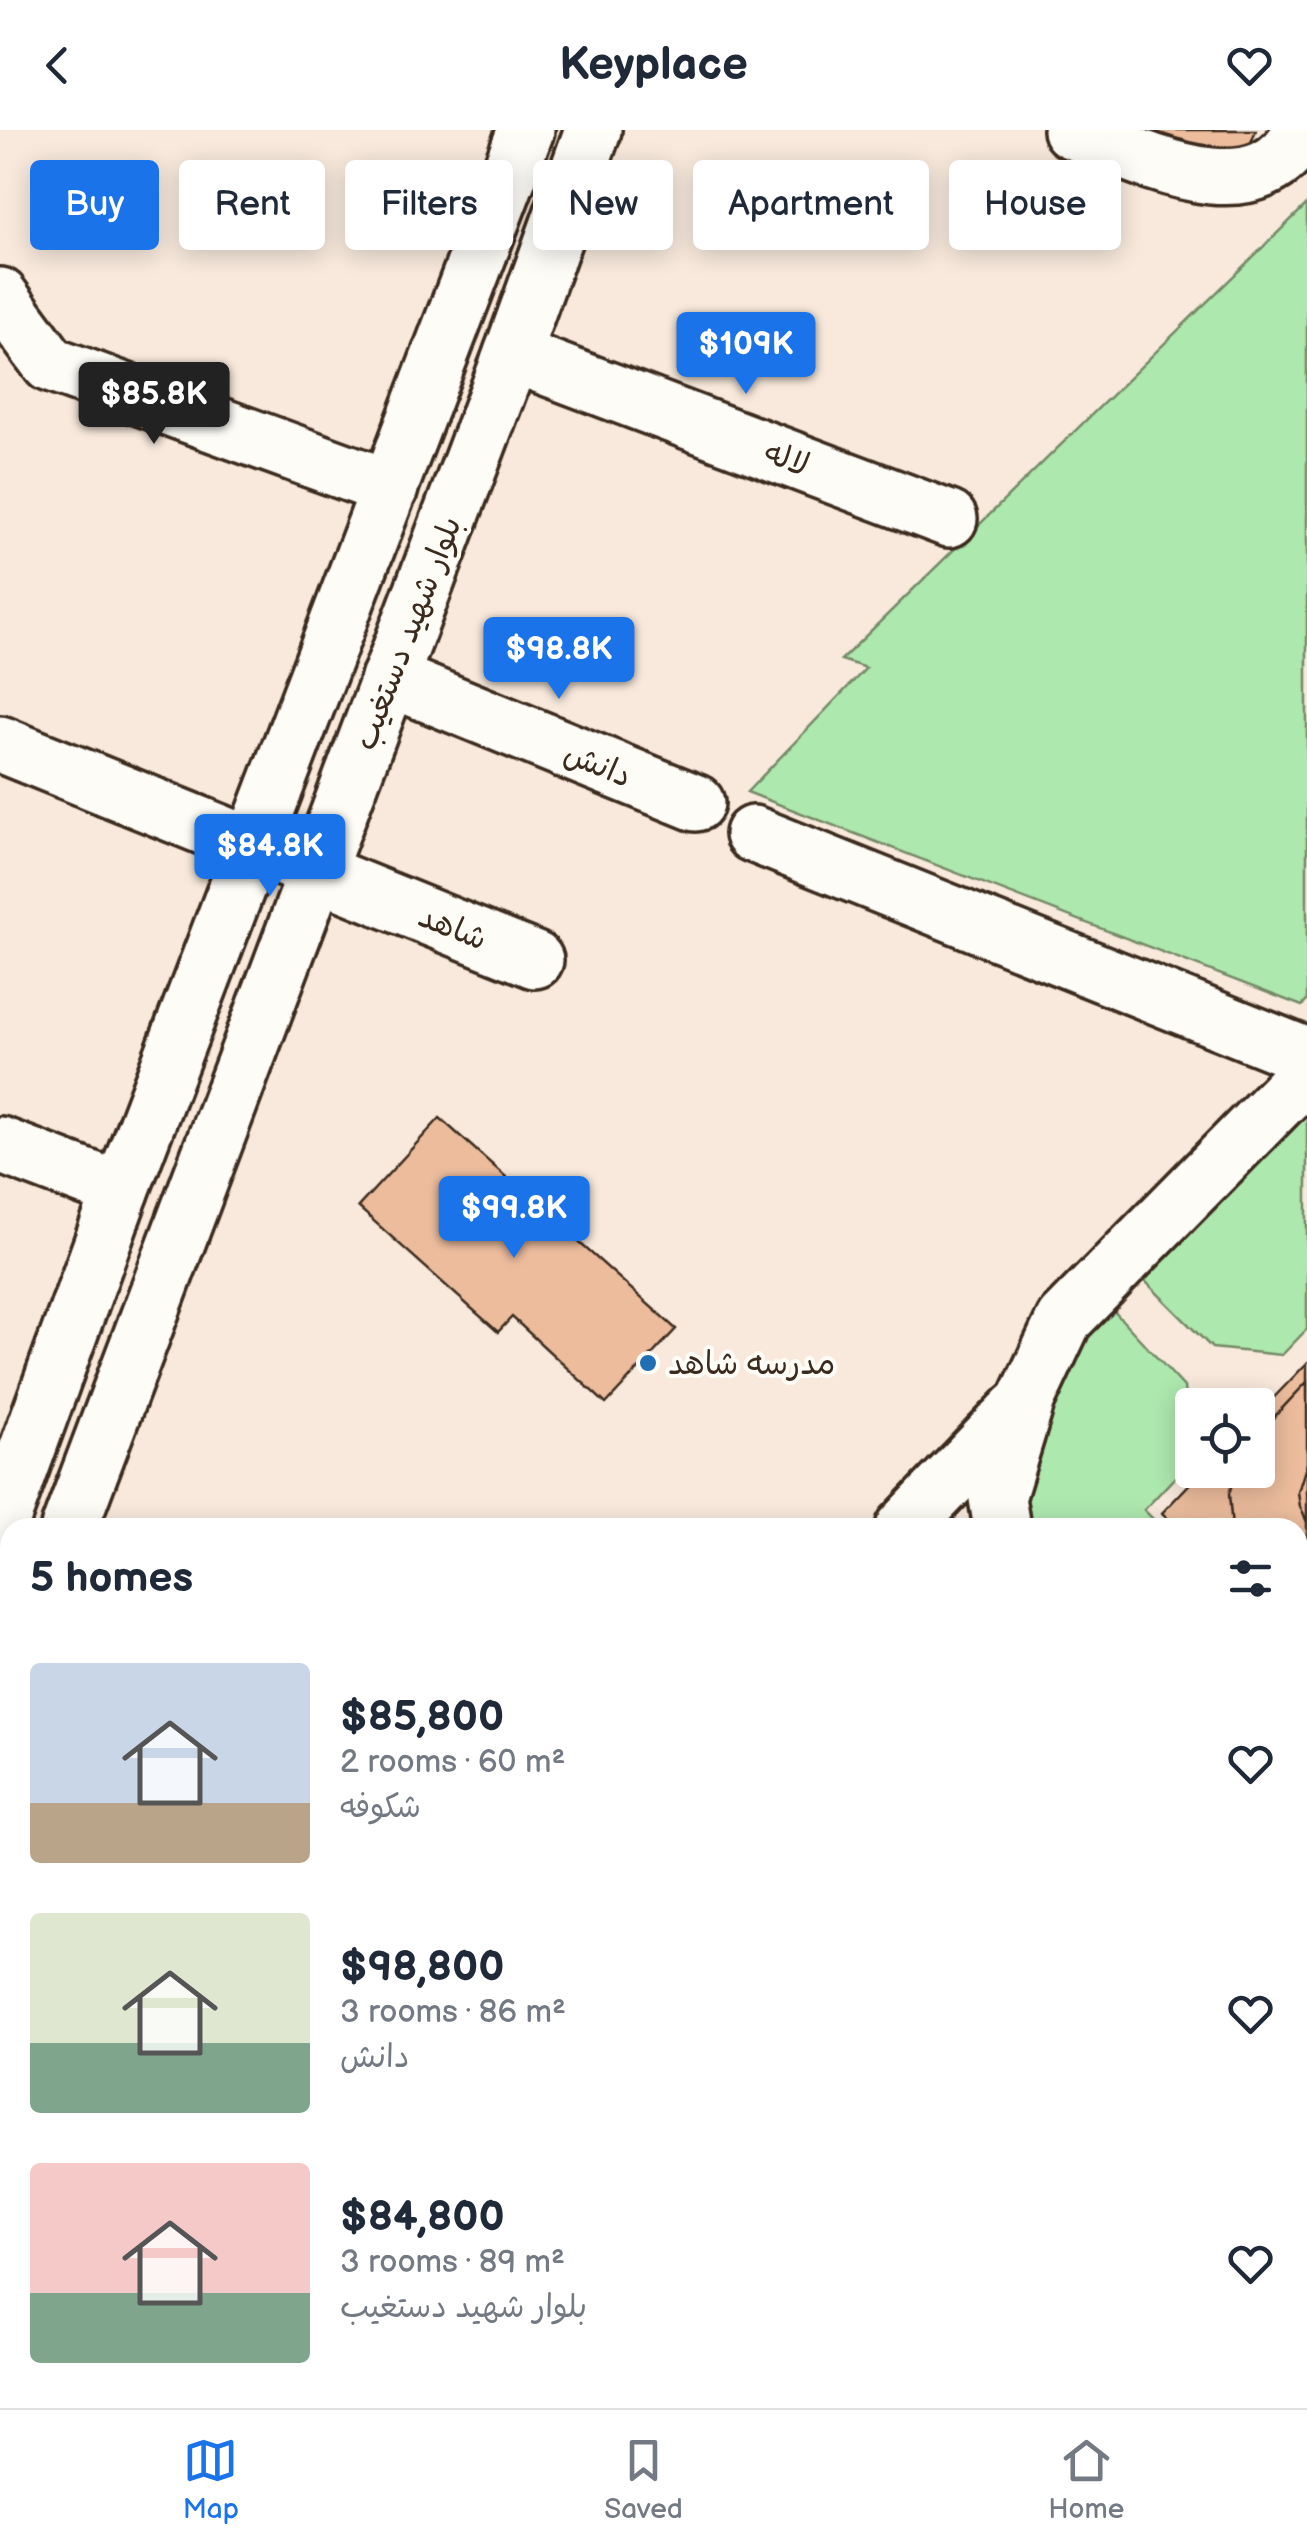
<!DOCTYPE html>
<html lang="en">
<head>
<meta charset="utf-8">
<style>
	body { margin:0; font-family:"Balsamiq Sans","Playpen Sans Arabic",sans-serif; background:#f2f2f3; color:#1f2937; height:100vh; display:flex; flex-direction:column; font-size:38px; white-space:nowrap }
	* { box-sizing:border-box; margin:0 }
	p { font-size:32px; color:#747a83 }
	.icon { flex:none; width:55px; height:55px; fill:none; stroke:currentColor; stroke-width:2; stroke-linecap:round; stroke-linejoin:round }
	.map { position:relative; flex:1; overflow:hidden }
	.details { position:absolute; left:0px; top:1388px; width:1308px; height:892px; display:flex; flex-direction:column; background:#fff; border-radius:30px 30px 0 0; box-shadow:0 5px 25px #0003 }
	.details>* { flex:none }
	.hud { position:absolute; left:30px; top:30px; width:1248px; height:90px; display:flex; gap:20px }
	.fabs { position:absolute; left:1175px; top:1258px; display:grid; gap:20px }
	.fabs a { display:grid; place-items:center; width:100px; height:100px; border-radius:10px; background:#fff; box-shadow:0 5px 25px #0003; font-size:50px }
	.price { position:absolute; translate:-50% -85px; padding:0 22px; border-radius:10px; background:#1a73e8; color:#fff; font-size:32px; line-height:65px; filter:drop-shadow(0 2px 5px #0008) }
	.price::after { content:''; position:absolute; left:50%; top:60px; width:30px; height:22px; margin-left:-15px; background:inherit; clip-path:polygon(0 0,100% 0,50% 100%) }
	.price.selected { background:#222; color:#fff }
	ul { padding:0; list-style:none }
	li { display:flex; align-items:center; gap:30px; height:250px; padding:0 30px }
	li span { display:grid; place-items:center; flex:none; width:280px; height:200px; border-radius:10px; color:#555 }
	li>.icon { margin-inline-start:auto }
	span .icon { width:120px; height:120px; fill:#fffc; stroke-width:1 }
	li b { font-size:42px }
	h2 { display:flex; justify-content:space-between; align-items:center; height:120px; padding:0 30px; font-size:42px }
	.pill { padding:0 35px; border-radius:10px; background:#fff; box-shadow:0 5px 25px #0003; font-size:35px; line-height:90px }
	.pill.selected { background:#1a73e8; color:#fff }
	header { display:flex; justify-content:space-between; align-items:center; height:130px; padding:0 30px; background:#fff; font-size:45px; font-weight:700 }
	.tab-bar { display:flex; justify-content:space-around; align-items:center; height:140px; border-top:2px solid #e0e1e3; background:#fff; font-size:28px; color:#747a83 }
	.tab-bar a { display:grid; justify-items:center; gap:5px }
	.tab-bar .selected { color:#1a73e8 }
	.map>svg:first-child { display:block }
	.green { fill:#ade8ae; stroke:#748966; stroke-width:2.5 }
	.building { fill:#ecbc9d; stroke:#3b2a1e; stroke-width:2.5 }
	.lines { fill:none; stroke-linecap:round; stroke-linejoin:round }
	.minor-casing { stroke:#3b2a1e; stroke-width:62 }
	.major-casing { stroke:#3b2a1e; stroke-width:62 }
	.minor { stroke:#fdfcf7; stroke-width:55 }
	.major { stroke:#f6e281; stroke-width:55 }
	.poi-dot { fill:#1f6fb2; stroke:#fdfcf7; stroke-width:4 }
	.labels { text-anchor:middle; stroke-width:8; stroke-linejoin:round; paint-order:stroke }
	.street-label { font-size:32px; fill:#3b2a1e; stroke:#fdfcf7 }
	.poi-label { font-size:32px; fill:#3b2a1e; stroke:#fdfcf7; text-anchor:start }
</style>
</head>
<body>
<header><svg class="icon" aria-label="back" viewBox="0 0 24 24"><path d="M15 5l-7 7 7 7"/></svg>Keyplace<svg class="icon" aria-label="heart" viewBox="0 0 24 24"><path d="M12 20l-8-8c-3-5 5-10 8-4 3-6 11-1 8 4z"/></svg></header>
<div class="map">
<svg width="1307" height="2278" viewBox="0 0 1307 2278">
	<rect width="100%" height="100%" fill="#f8e9dc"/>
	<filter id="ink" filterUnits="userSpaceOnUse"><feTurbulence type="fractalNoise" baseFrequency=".01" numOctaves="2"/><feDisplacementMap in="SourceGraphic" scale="20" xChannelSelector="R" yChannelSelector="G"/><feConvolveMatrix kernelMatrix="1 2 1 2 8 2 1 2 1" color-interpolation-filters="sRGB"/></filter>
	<g filter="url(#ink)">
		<!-- green -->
		<g class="green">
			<path d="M1307 74V871L1302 876 747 662 866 538 841 530Z"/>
			<path d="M1307 952V1199L1282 1225 1212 1218 1128 1134Z"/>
			<path d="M1098 1164 1184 1257 1191 1330 1144 1380 1161 1397 1020 1398 1021 1347Z"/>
			<path d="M1298 1546H1307V1721L1298 1720Z"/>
			<path d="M1298 1760 1307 1762V1851L1298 1861Z"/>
		</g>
		<!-- building -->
		<g class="building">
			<path d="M1124 0H1256L1248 20 1181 21Z"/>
			<path d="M440 988 676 1199 606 1274 512 1187 498 1202 358 1077Z"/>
			<path d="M1307 1233V1521L1298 1512V1398H1178L1162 1383 1203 1340H1258V1284Z"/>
			<path d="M1307 1252V1477L1298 1468V1398H1232L1229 1364 1236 1340H1258V1304Z"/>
			<path d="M1307 1333V1392L1300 1377 1298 1362Z"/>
			<path d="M529 2270H682L690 2278H528Z"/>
		</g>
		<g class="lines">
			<defs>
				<g id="minor">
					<path d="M1071 0C1136 25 1259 91 1302 0"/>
					<path d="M0 166 50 234 390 358"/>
					<path d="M512 224 949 389"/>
					<path d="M389 548 696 673"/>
					<path d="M0 614 535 830"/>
					<path d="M753 704 1307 926"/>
					<path d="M0 1015 121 1061"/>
					<path d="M0 1395 121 1061 526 0"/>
					<path d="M69 1398 512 224 593 0"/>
					<path d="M904 1398 1018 1279"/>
					<path d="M1002 1398 997 1368 1027 1269 1064 1190 1307 943"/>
					<path d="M0 1580 10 1553"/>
					<path d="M1298 1759 1307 1760"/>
					<path d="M1298 1937 1307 1927"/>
					<path d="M867 2270 875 2278"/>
				</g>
				<path id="major" d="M1298 2259 1307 2249"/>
			</defs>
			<!-- minor casing -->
			<use href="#minor" class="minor-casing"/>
			<!-- major casing -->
			<use href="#major" class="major-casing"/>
			<!-- minor -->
			<use href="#minor" class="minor"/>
			<!-- major -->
			<use href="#major" class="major"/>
		</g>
	</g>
	<!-- markers -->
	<circle class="poi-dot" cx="648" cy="1233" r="10"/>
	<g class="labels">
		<!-- street labels -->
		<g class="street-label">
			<text transform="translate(787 328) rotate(21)" y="11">لاله</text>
			<text transform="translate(407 503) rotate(-69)" y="11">بلوار شهید دستغیب</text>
			<text transform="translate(598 634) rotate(22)" y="11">دانش</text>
			<text transform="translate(453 797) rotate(22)" y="11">شاهد</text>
		</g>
		<!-- poi labels -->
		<g class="poi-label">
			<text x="668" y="1244">مدرسه شاهد</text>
		</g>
	</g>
</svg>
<div class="fabs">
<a><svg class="icon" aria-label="locate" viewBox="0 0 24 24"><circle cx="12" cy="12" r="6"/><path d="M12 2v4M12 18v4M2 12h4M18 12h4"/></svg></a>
</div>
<b class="price" style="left:746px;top:267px">$109K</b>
<b class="price selected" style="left:154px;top:317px">$85.8K</b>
<b class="price" style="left:559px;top:572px">$98.8K</b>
<b class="price" style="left:270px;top:769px">$84.8K</b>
<b class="price" style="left:514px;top:1131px">$99.8K</b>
<div class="hud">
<a class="pill selected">Buy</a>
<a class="pill">Rent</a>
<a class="pill">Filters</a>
<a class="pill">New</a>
<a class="pill">Apartment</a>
<a class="pill">House</a>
</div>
<section class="details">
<h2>5 homes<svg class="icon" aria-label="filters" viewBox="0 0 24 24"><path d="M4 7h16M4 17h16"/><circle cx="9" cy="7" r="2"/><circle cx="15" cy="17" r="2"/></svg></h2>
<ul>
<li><span style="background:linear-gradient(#c9d6e8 70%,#b9a48a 0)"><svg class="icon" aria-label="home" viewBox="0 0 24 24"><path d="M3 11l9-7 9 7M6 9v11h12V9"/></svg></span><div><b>$85,800</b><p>2 rooms · 60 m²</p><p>شکوفه</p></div><svg class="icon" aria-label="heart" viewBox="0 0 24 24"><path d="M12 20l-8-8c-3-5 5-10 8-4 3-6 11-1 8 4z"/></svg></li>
<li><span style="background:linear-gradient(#dfe7d0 65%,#7fa58c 0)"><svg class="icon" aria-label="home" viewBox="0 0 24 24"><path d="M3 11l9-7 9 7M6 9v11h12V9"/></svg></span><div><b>$98,800</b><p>3 rooms · 86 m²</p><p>دانش</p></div><svg class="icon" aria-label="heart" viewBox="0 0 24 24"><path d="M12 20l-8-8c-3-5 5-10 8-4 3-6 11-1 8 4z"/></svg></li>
<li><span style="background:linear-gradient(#f6c9c9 65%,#7fa58c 0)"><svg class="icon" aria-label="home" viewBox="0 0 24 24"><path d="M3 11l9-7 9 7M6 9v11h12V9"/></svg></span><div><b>$84,800</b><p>3 rooms · 89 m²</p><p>بلوار شهید دستغیب</p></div><svg class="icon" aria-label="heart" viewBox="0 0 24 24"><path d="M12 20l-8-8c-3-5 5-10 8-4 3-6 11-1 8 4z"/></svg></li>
</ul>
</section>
</div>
<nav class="tab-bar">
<a class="selected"><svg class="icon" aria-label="map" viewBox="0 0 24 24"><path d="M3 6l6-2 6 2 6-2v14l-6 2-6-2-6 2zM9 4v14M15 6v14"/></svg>Map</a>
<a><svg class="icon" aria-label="saved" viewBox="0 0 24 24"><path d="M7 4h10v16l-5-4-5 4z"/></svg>Saved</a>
<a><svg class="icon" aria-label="home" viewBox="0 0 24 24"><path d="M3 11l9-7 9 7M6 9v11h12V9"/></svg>Home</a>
</nav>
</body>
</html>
